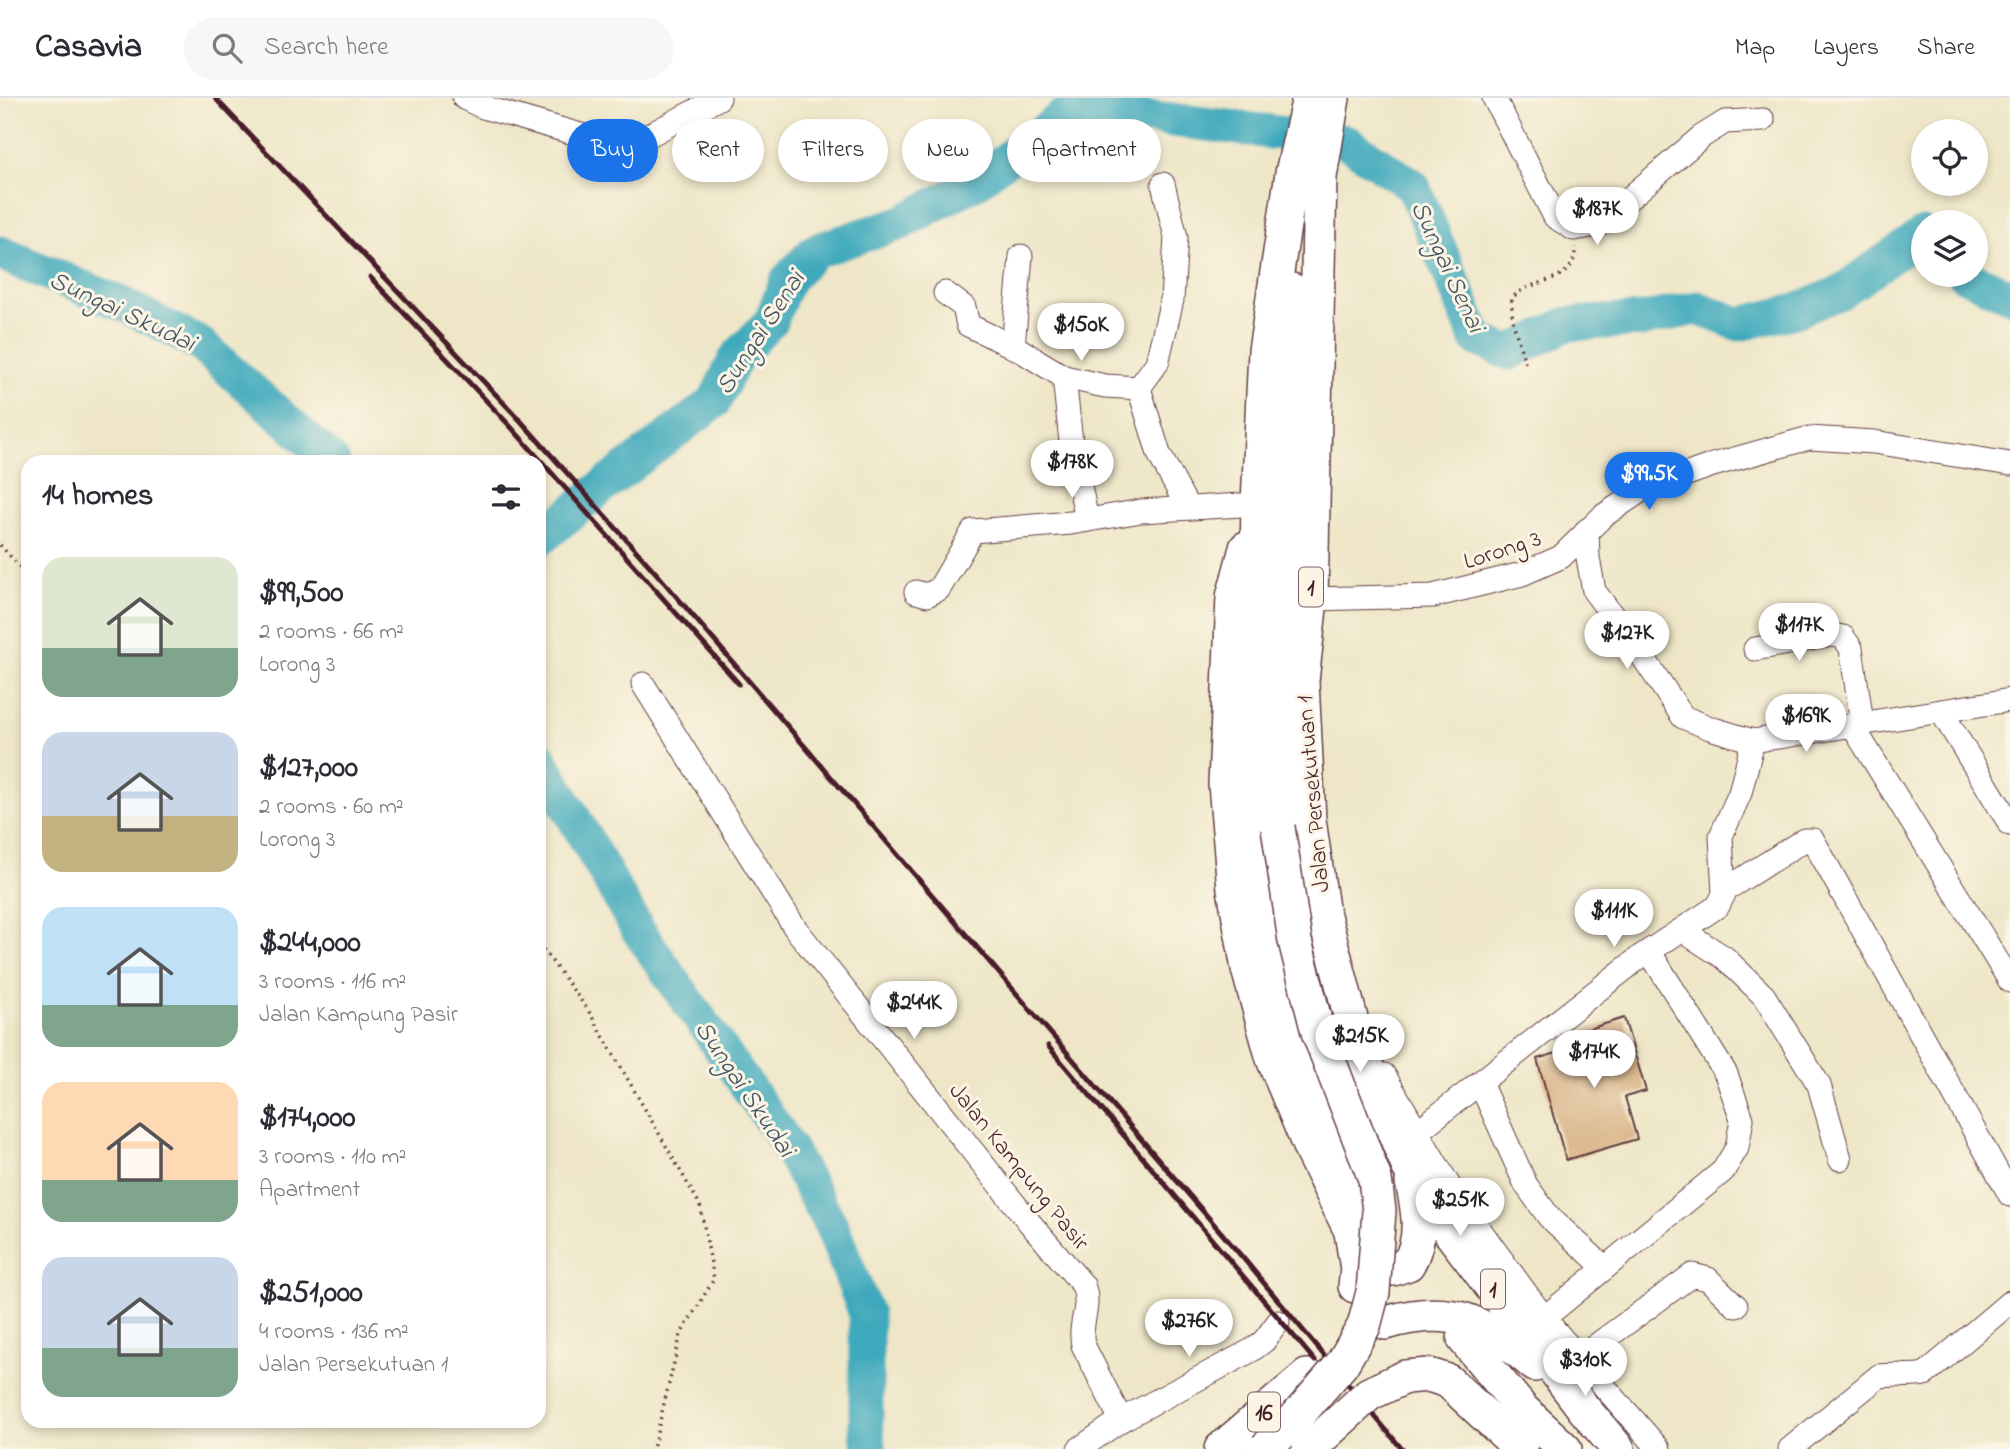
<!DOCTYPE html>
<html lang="en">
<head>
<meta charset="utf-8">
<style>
	body { margin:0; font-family:"Indie Flower",sans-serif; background:#f7f7f7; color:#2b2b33; height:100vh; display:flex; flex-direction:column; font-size:26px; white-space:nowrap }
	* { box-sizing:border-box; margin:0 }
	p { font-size:23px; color:#7c7c81 }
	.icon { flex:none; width:38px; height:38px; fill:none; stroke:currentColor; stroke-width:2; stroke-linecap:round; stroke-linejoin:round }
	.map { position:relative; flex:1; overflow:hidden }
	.panel { position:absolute; left:21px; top:357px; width:525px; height:973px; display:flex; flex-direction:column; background:#fff; border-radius:21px; box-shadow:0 4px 10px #0003 }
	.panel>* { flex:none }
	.guide { position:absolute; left:567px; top:21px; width:665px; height:63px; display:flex; gap:14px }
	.controls { position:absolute; left:1911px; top:21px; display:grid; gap:14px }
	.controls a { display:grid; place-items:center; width:77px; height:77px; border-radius:50%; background:#fff; box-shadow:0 4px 10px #0003; font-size:35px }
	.price { position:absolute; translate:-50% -60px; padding:0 16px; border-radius:24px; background:#fff; color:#222; font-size:23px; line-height:46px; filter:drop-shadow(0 2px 4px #0008) }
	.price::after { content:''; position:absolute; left:50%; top:42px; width:21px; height:16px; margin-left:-10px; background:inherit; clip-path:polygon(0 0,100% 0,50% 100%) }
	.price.selected { background:#1a73e8; color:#fff }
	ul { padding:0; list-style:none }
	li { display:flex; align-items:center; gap:21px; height:175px; padding:0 21px }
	li span { display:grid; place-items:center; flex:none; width:196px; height:140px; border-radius:21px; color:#555 }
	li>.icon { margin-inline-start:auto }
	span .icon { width:84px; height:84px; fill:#fffc; stroke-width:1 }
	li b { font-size:30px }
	h2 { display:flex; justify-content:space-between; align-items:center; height:84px; padding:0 21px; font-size:30px }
	.pill { padding:0 24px; border-radius:32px; background:#fff; box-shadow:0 4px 10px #0003; font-size:24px; line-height:63px }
	.pill.selected { background:#1a73e8; color:#fff }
	header { display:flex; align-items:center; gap:42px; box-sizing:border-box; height:98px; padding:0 35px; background:#fff; border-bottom:2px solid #e1e1e2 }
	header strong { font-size:33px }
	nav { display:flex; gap:38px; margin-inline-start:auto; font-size:24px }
	.search { width:490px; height:63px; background:#f7f7f7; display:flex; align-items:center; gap:18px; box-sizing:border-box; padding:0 24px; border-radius:38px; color:#7c7c81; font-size:26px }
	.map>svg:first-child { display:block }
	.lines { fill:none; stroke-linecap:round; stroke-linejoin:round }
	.river { stroke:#3ca9bc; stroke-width:35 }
	.building { fill:#d9b488 }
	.minor-casing { stroke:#633d42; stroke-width:25 }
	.highway-casing { stroke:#633d42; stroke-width:36 }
	.path { stroke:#633d42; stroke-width:3.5; stroke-dasharray:2 5; stroke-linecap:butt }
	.minor { stroke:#fff; stroke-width:23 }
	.highway { stroke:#fff; stroke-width:33 }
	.rail { stroke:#4a1f2b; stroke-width:5 }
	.highway-bridge-casing { stroke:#633d42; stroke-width:36; stroke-linecap:butt }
	.highway-bridge { stroke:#fff; stroke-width:33 }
	.labels { text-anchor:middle; stroke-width:6; stroke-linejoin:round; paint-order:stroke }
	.shield { fill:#fcf5e5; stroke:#7f5f63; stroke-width:2 }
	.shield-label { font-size:23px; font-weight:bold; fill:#4a1f2b }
	.street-label { font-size:24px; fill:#4a1f2b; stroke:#fcf5e5 }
	.water-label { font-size:26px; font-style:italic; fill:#445665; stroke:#fcf5e5 }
</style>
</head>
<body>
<header>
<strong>Casavia</strong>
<div class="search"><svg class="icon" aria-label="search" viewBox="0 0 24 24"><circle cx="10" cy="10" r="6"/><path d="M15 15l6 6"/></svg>Search here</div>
<nav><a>Map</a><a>Layers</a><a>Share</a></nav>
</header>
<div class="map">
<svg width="2010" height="1351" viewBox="0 0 2010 1351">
	<rect width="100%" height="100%" fill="#fcf5e5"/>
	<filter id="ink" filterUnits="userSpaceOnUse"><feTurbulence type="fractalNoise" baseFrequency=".0143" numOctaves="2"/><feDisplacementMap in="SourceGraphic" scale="14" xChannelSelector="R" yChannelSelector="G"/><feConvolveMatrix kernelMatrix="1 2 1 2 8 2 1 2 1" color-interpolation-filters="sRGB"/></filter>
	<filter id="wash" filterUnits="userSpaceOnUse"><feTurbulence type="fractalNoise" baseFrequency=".00686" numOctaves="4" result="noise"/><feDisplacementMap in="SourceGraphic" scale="28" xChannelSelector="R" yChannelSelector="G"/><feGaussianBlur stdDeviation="1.57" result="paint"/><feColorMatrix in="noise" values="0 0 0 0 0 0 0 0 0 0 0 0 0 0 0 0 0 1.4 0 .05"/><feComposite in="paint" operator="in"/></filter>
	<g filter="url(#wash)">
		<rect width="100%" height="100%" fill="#eee6c7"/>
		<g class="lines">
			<!-- river -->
			<g class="river">
				<path d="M0 155 124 207 200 246 333 364"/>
				<path d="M1965 177 2010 198"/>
				<path d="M539 442 606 386 714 304 736 260 771 223 787 182 815 153 901 125 976 84 1069 14 1147 19 1345 43 1413 88 1477 241 1509 255 1567 226 1642 222 1697 210 1739 226 1796 213 1841 194 1923 136"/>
				<path d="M539 659 638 832 783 1040 832 1129 866 1216V1327L869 1351"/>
			</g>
		</g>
		<g id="blocks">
			<!-- building -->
			<path class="building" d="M1624 920 1646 993 1625 999 1637 1041 1566 1062 1537 961 1586 946 1582 933Z"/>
		</g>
	</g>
	<g filter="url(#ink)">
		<use href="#blocks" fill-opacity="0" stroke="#633d42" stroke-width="2"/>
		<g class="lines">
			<defs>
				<g id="minor">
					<path d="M464 0 483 9 605 44 626 45 644 40 719 0"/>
					<path d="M1494 0 1555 119 1574 131 1598 127 1701 39 1725 24 1763 22"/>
					<path d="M945 195 964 209 968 227 1020 252 1064 279 1071 344 1087 422"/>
					<path d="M1013 249 1021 158"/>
					<path d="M1064 279 1105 288 1139 290 1157 265 1172 202 1176 139 1163 86"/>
					<path d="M1139 290 1159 356 1188 410"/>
					<path d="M1587 432 1588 460 1594 493 1639 553 1683 619 1710 630 1753 643 2010 602"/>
					<path d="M916 494 927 497 939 491 973 433 1071 425 1141 413 1258 406"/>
					<path d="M1311 501 1433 498 1522 476 1561 459 1603 418 1642 392 1713 367 1809 340 1874 344 2010 366"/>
					<path d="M1755 551 1832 537 1843 539 1851 550 1862 625"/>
					<path d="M643 586 795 830 1029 1124 1083 1187C1092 1210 1078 1224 1083 1247L1121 1322"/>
					<path d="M1941 613 2010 726"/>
					<path d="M1852 627 2010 883"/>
					<path d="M1724 789 1733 787 1804 742H1813L2010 1097"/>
					<path d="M1683 833 1725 860 1764 898 1819 987 1840 1061"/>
					<path d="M1384 977 1454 1096 1544 1220 1659 1351"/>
					<path d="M1480 985 1526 1087 1549 1119 1605 1170"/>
					<path d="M1418 1033 1640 859 1718 808 1724 796 1721 738 1740 695 1753 643"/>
					<path d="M1544 1220 1723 1073 1737 1050 1742 1021 1726 976 1649 853"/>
					<path d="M1579 1260 1692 1177 1708 1181 1736 1208"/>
					<path d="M1079 1351 1121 1322 1252 1252 1264 1243 1278 1224"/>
					<path d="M1790 1351 1879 1278C1895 1276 1909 1279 1925 1276L2010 1204"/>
				</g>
				<g id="highway">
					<path d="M1309 0 1292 75 1265 253 1258 406 1253 681 1260 792 1291 924 1332 1035 1368 1110"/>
					<path d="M1333 0 1320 79 1311 501 1302 583 1309 722 1322 810 1358 947 1408 1068 1452 1137 1584 1311 1618 1351"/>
					<path d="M1246 450 1233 499 1225 686 1234 791 1248 871 1273 961 1311 1053 1350 1131 1377 1167 1393 1171 1408 1166C1424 1140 1418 1112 1412 1084"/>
					<path d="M1278 729 1292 192"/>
					<path d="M1351 1134 1357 1171 1355 1188"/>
					<path d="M1386 1225C1453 1205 1485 1224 1535 1267"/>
					<path d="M1464 1241 1523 1312 1565 1351"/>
					<path d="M1369 1296 1405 1279 1429 1277 1448 1283 1521 1351"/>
					<path d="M1221 1351 1307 1278"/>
				</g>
			</defs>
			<!-- minor casing -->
			<use href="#minor" class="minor-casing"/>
			<!-- highway casing -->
			<use href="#highway" class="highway-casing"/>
			<!-- path -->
			<g class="path">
				<path d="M1525 265C1519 244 1510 222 1512 200 1532 178 1577 188 1575 149"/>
				<path d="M0 447 28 478"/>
				<path d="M539 846 588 912 700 1107 714 1181 681 1236 653 1351"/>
			</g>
			<!-- minor -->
			<use href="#minor" class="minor"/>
			<!-- highway -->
			<use href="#highway" class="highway"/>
			<!-- rail -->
			<g class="rail">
				<path d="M215 0 519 321 664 484 1243 1160 1402 1351"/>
				<path d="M370 179 511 329 739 586"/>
				<path d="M1048 948 1315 1263"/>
			</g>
			<defs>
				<g id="highway-bridge">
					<path d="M1265 1351 1286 1331 1342 1266 1364 1228 1373 1194 1379 1113 1375 1081 1318 934 1295 843 1278 729"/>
					<path d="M1309 1351 1369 1296"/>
				</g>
			</defs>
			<!-- highway-bridge casing -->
			<use href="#highway-bridge" class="highway-bridge-casing"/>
			<!-- highway-bridge -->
			<use href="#highway-bridge" class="highway-bridge"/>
		</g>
	</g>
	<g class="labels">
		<!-- shield labels -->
		<g class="shield">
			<rect x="1299" y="469.5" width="24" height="39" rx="5"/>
			<rect x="1481" y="1171.5" width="24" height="39" rx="5"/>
			<rect x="1248" y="1294.5" width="32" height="39" rx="5"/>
		</g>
		<g class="shield-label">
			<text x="1311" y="497">1</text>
			<text x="1493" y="1199">1</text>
			<text x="1264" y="1322">16</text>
		</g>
		<!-- street labels -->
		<g class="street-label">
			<text transform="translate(1502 451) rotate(-18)" y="8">Lorong 3</text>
			<text transform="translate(1312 696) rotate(-95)" y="8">Jalan Persekutuan 1</text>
			<text transform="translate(1020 1068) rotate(51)" y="8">Jalan Kampung Pasir</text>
		</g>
		<!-- water labels -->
		<g class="water-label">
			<text transform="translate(1449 168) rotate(65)" y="9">Sungai Senai</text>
			<text transform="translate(123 212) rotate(25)" y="9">Sungai Skudai</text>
			<text transform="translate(759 234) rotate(-57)" y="9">Sungai Senai</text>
			<text transform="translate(746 990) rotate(56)" y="9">Sungai Skudai</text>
		</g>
	</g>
</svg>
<div class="controls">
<a><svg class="icon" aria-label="locate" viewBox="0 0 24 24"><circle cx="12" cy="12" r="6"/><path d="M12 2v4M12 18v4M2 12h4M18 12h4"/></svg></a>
<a><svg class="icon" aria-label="layers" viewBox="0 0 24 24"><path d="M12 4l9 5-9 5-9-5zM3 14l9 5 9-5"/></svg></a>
</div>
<b class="price" style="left:1597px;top:149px">$187K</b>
<b class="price" style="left:1081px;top:265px">$150K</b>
<b class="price" style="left:1072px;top:402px">$178K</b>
<b class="price selected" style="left:1649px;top:414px">$99.5K</b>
<b class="price" style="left:1799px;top:565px">$117K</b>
<b class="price" style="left:1627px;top:573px">$127K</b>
<b class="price" style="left:1806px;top:656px">$169K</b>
<b class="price" style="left:1614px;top:851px">$111K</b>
<b class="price" style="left:914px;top:943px">$244K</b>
<b class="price" style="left:1360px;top:976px">$215K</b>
<b class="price" style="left:1594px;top:992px">$174K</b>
<b class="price" style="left:1460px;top:1140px">$251K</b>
<b class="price" style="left:1189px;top:1261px">$276K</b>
<b class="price" style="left:1585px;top:1300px">$310K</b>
<div class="guide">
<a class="pill selected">Buy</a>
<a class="pill">Rent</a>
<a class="pill">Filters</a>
<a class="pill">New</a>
<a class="pill">Apartment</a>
</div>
<section class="panel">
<h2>14 homes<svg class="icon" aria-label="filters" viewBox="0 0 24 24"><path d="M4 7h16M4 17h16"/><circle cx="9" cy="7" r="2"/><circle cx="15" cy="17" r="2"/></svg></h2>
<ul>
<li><span style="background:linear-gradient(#dfe7d0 65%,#7fa58c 0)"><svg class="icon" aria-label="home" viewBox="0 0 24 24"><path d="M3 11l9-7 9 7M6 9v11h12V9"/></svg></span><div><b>$99,500</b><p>2 rooms · 66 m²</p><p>Lorong 3</p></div></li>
<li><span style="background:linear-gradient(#c9d6e8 60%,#c2b280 0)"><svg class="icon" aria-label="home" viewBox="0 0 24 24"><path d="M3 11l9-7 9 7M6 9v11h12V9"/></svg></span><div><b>$127,000</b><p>2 rooms · 60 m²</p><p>Lorong 3</p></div></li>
<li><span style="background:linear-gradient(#bfe0f5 70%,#7fa58c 0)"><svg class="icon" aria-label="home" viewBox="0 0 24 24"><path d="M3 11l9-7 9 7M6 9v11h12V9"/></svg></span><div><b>$244,000</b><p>3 rooms · 116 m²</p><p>Jalan Kampung Pasir</p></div></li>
<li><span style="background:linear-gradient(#ffd9b3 70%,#7fa58c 0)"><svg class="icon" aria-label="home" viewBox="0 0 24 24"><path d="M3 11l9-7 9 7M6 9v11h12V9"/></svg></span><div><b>$174,000</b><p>3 rooms · 110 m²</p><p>Apartment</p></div></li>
<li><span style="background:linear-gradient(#c9d6e8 65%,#7fa58c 0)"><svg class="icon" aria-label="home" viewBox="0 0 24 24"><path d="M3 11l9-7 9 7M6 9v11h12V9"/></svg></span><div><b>$251,000</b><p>4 rooms · 136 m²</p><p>Jalan Persekutuan 1</p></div></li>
</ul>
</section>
</div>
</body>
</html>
